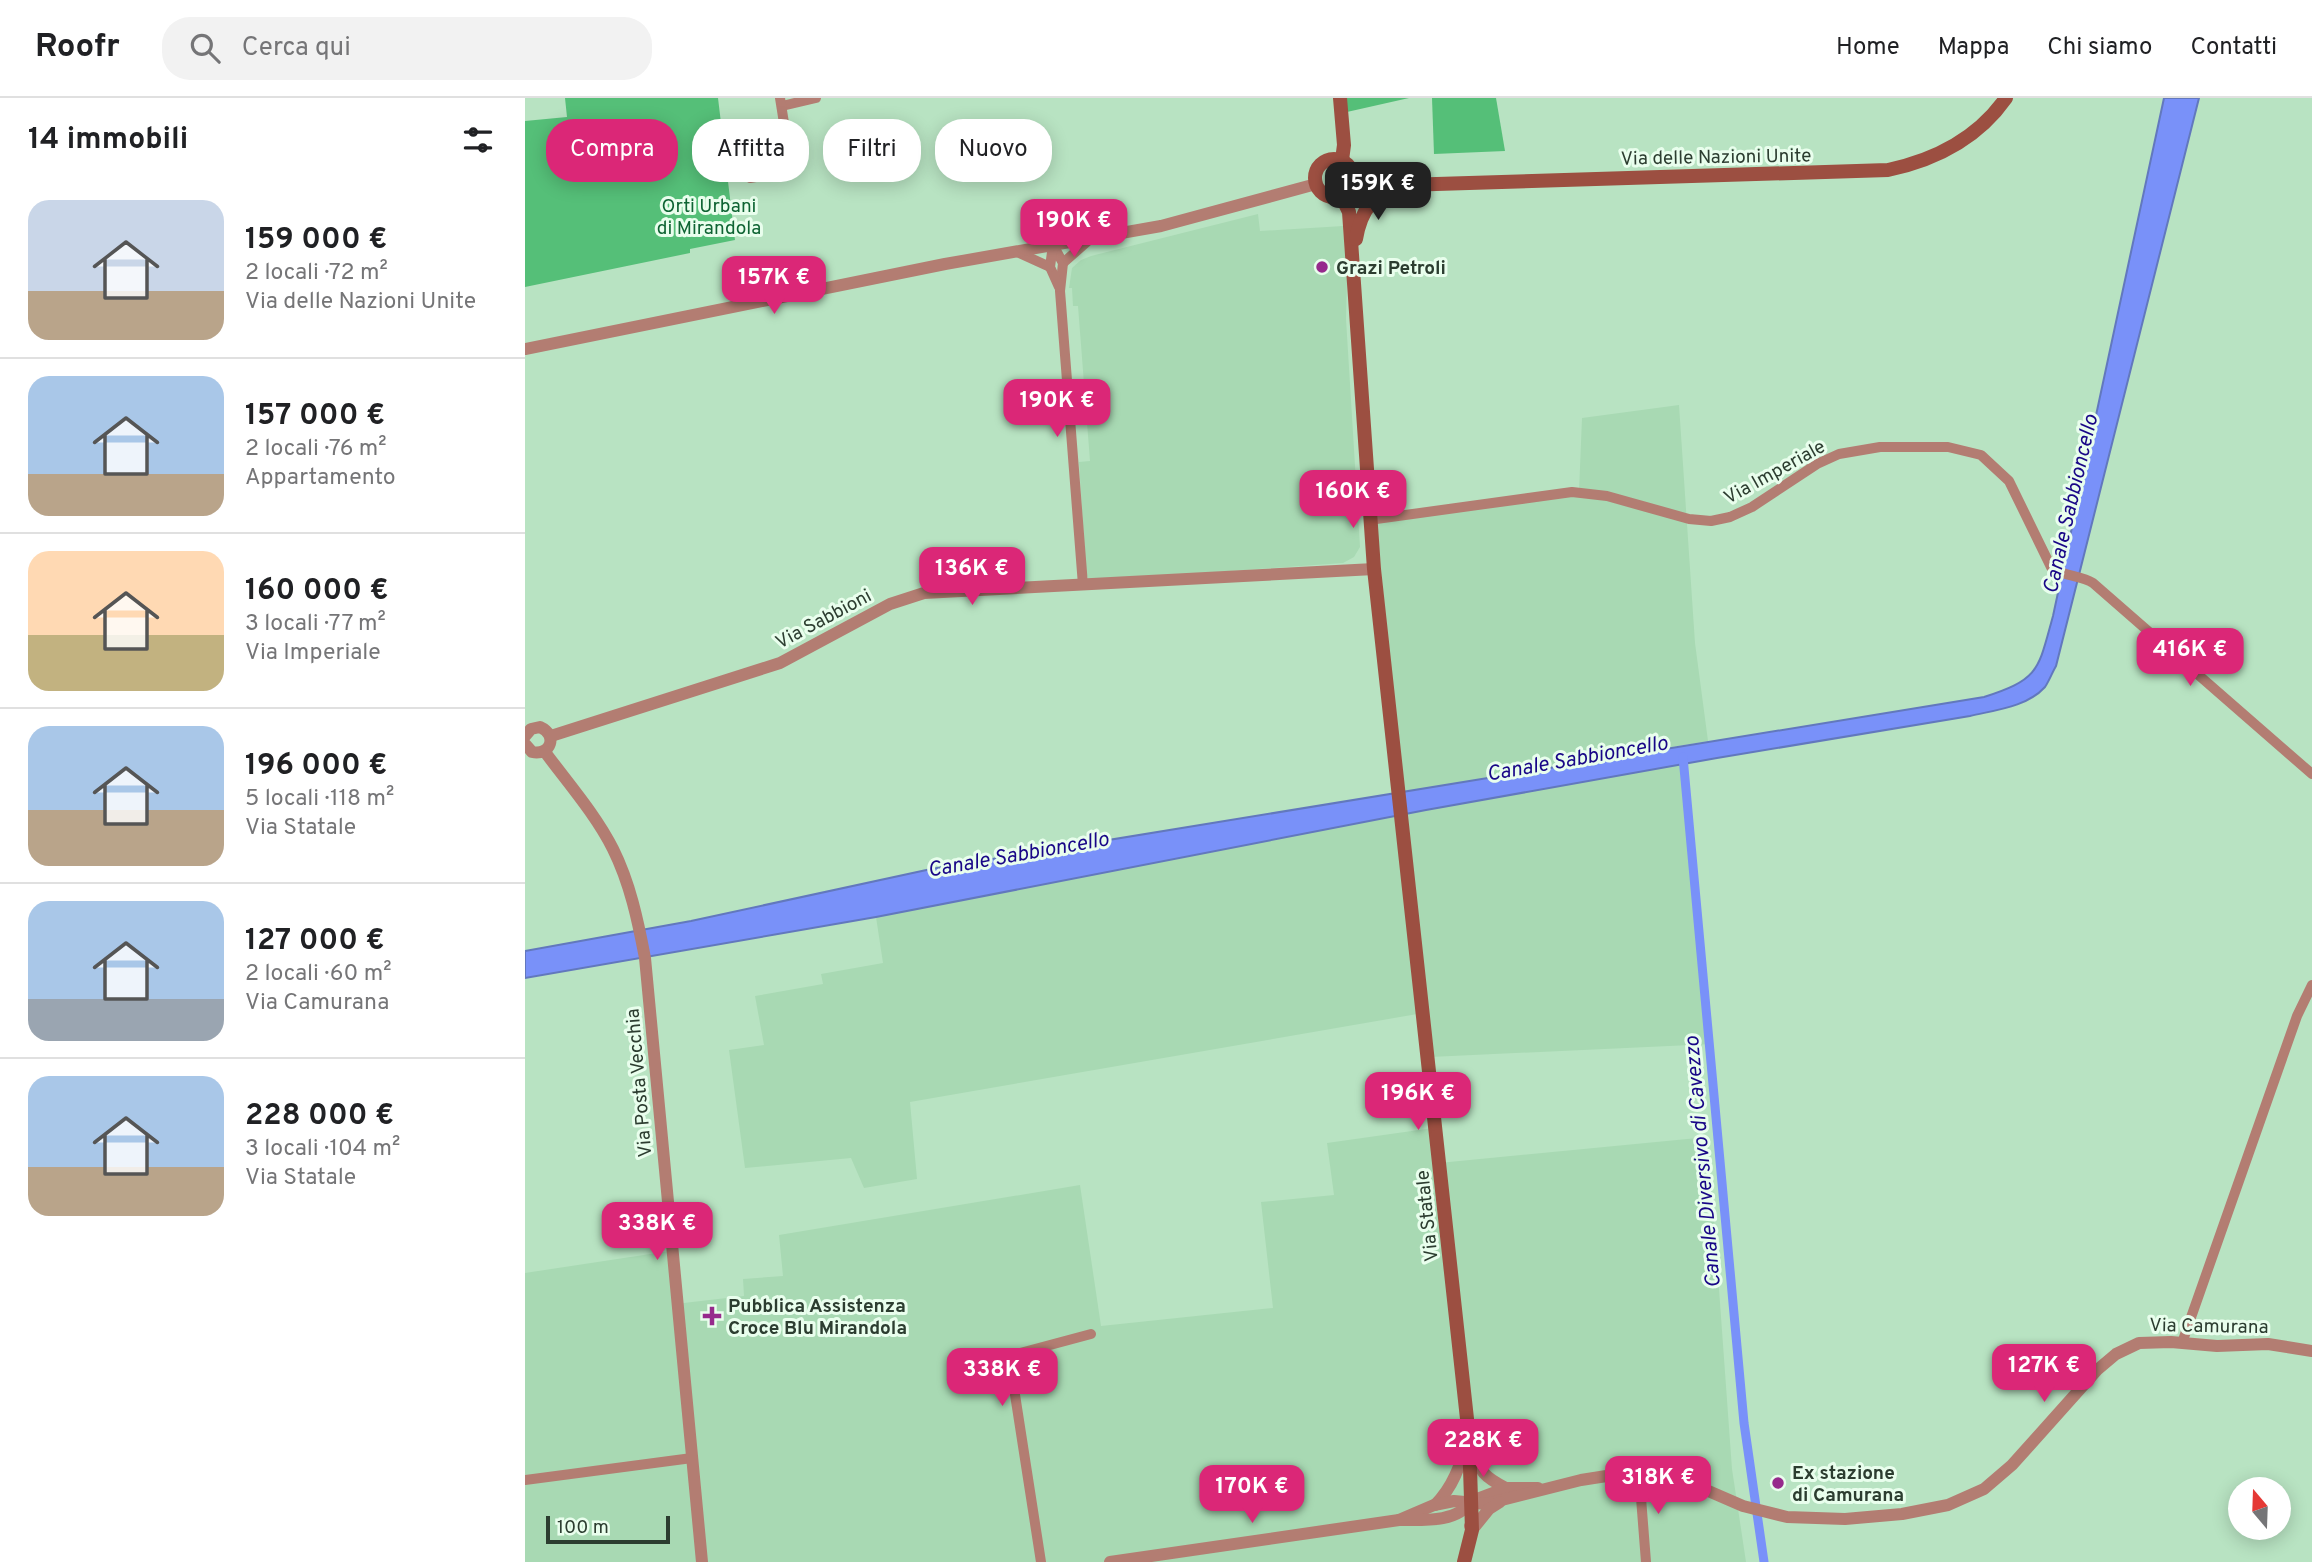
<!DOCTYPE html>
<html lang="it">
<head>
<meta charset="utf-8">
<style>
	body { margin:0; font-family:Overpass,sans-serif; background:#f2f2f2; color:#202124; height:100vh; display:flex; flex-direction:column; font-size:26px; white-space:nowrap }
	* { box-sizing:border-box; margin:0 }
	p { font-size:23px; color:#757577 }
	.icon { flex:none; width:38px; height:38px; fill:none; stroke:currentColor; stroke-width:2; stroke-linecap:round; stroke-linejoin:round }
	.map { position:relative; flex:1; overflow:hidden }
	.side { display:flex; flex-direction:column; background:#fff; width:525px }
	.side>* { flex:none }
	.hud { position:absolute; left:21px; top:21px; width:665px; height:63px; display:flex; gap:14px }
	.needle { width:46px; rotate:341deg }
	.fabs { position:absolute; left:1703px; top:1379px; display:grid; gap:14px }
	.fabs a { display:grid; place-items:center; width:63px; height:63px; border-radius:50%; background:#fff; box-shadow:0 4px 18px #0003; font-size:35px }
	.scale { position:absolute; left:21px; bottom:18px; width:124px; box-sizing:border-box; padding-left:7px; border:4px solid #2c3d30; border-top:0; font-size:19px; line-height:24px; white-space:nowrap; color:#2c3d30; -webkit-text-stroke:5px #e9feed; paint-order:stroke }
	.price { position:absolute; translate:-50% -60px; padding:0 16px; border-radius:14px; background:#db2777; color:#fff; font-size:23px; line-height:46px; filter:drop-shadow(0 2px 4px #0008) }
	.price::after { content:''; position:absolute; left:50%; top:42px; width:21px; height:16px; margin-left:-10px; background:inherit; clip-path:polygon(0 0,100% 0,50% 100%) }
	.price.active { background:#222; color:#fff }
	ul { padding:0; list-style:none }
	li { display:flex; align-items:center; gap:21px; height:175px; padding:0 28px }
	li+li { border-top:2px solid #e0e0e0 }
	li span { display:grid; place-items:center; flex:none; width:196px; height:140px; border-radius:21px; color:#555 }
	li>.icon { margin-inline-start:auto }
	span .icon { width:84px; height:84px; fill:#fffc; stroke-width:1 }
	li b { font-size:30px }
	h2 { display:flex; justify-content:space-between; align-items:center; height:84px; padding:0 28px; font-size:30px }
	.tag { padding:0 24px; border-radius:28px; background:#fff; box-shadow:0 4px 18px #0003; font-size:24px; line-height:63px }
	.tag.active { background:#db2777; color:#fff }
	header { display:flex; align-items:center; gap:42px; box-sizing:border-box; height:98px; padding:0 35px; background:#fff; border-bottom:2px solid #e0e0e0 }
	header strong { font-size:33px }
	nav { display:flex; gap:38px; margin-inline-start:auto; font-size:24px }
	.search { width:490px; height:63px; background:#f2f2f2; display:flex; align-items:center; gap:18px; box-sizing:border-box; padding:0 24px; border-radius:28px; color:#757577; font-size:26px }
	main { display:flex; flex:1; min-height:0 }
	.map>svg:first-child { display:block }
	.built { fill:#a8d9b3 }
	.green { fill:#55bf78 }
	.water { fill:#7991f9; stroke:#6278bd; stroke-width:2 }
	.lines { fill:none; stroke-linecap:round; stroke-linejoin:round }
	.canal { stroke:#7991f9; stroke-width:9 }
	.minor { stroke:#b37d72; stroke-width:10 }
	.tertiary { stroke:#b37d72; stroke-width:12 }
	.secondary { stroke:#9c4f41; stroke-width:14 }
	.poi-dot { fill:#962a8c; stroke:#e9feed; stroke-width:2.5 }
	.labels { text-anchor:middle; stroke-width:6; stroke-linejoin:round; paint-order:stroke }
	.street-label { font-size:19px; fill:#2c3d30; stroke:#e9feed }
	.park-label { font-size:19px; fill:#0e6433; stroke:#e9feed }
	.poi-label { font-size:19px; font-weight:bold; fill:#2c3d30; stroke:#e9feed; text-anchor:start }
	.water-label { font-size:21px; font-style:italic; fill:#190787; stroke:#e9feed }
</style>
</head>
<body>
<header>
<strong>Roofr</strong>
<div class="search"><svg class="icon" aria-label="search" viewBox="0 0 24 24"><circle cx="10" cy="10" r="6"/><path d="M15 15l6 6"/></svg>Cerca qui</div>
<nav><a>Home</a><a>Mappa</a><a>Chi siamo</a><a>Contatti</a></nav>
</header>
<main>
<section class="side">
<h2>14 immobili<svg class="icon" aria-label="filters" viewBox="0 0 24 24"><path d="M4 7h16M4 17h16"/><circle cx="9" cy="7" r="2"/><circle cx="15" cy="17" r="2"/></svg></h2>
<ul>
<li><span style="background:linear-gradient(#c9d6e8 65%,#b9a48a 0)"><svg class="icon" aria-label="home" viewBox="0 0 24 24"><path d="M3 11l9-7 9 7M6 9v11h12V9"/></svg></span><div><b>159 000 €</b><p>2 locali · 72 m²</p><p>Via delle Nazioni Unite</p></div></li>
<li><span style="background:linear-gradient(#a9c7e8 70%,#b9a48a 0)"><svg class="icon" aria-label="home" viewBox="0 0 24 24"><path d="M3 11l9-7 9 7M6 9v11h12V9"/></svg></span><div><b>157 000 €</b><p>2 locali · 76 m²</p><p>Appartamento</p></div></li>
<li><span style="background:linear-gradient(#ffd9b3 60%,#c2b280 0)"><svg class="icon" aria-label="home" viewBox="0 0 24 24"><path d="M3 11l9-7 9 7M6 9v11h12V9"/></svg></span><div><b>160 000 €</b><p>3 locali · 77 m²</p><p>Via Imperiale</p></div></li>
<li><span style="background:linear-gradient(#a9c7e8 60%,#b9a48a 0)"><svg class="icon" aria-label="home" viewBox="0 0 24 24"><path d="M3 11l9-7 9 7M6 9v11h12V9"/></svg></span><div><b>196 000 €</b><p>5 locali · 118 m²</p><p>Via Statale</p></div></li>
<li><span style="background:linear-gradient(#a9c7e8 70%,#9aa5b1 0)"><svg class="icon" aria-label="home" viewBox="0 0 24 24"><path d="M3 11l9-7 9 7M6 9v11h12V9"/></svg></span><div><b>127 000 €</b><p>2 locali · 60 m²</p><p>Via Camurana</p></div></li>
<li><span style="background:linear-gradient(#a9c7e8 65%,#b9a48a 0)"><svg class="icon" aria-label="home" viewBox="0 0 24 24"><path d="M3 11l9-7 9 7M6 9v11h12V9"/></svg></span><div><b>228 000 €</b><p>3 locali · 104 m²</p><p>Via Statale</p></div></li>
</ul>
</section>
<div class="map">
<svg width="1787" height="1464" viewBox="0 0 1787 1464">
	<rect width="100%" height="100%" fill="#b8e3c2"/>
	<!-- built -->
	<g class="built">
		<path d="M733 116 735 133 818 128 822 182 821 221 835 449 829 459 818 465 564 483 561 474 554 364 565 363 553 208H548L547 190H544L547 170 556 162 566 158Z"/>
		<path d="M1154 307 1170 545 1183 643 878 694 851 420 1054 394 1057 320Z"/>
		<path d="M1156 666 1187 946 905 959 898 915 385 1004 392 1081 339 1090 326 1060 220 1070 204 952 239 947 230 898 298 886 296 876 358 865 351 819 901 712Z"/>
		<path d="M908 1030 914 1065 1183 1039 1207 1371 1221 1464H0V1175L145 1153 150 1206 219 1198 218 1181 258 1178 254 1137 555 1087 576 1228 748 1210 736 1104 809 1097 802 1045Z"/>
	</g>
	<!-- green -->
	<g class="green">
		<path d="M40 0H193L210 142 165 151V155L0 189V23L42 19Z"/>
		<path d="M812 0H884L813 16Z"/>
		<path d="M907 0H971L980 53 909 56Z"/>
	</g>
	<!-- water -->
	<path class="water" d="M1639 0H1674L1531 568C1527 575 1524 583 1520 589 1502 609 1470 612 1445 618L1192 660 901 712 351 819 0 880V853L166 823 406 771 1459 599C1515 581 1513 572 1528 518Z"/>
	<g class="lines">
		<!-- canal -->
		<path class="canal" d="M1158 659 1219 1325 1239 1464"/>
		<!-- minor -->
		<g class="minor">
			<path d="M257 8 291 0"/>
			<path d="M225 80 260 74 266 69 255 0"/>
			<path d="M528 147 538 165 535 193 558 487"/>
			<path d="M528 147 525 169 534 189"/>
			<path d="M492 154 525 169"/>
			<path d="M538 165 564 142"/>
			<path d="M844 422 1047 394 1082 398 1164 421 1186 423 1205 419 1227 409 1292 366 1314 356 1355 349H1423L1456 357 1484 383 1526 469C1539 479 1555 477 1568 485L1787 676"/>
			<path d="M1657 1245 1772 918 1787 887"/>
			<path d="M1114 1374 1121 1464"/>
			<path d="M0 1382 167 1360"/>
			<path d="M516 1464 484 1258 566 1236"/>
		</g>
		<!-- tertiary -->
		<g class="tertiary">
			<path d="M0 251 420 166 636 128 791 86"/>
			<path d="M0 638 6 631 15 629C33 637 26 658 7 654L0 646"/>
			<path d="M26 638 255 565 365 506 399 495 849 471"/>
			<path d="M20 654C43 685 71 717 88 751 105 785 113 823 120 860L177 1464"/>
			<path d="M947 1350C955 1374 959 1379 981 1390"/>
			<path d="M949 1402 981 1390H1013"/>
			<path d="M910 1407C928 1389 935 1368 942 1343"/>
			<path d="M874 1422 909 1407 929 1403 961 1406 1056 1382 1107 1374 1158 1382 1218 1408 1262 1419 1320 1421 1377 1416 1423 1407 1459 1391 1487 1367 1572 1272 1591 1256 1614 1245 1646 1244 1692 1248 1743 1246 1787 1253"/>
			<path d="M945 1428 947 1432 964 1411 975 1404"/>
			<path d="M585 1464 874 1422C896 1422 934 1425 945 1403"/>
		</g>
		<!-- secondary -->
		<g class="secondary">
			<path d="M815 0 819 47 817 62"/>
			<circle cx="809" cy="80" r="19"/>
			<path d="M828 79 879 87 1363 72C1410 62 1453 40 1481 0"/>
			<path d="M816 97 824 114 849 471 944 1339 947 1432 939 1464"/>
			<path d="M831 141C836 112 847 97 876 90"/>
		</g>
	</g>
	<!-- markers -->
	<g class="poi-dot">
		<circle cx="797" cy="169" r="7"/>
		<path d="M183.5 1207.5h7v7h7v7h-7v7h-7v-7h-7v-7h7z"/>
		<circle cx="1253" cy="1385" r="7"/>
	</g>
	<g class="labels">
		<!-- street labels -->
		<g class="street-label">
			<text transform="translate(1191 58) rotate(-1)" y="7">Via delle Nazioni Unite</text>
			<text transform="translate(1249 373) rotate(-29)" y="7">Via Imperiale</text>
			<text transform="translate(298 520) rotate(-28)" y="7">Via Sabbioni</text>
			<text transform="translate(113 985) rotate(-95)" y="7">Via Posta Vecchia</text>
			<text transform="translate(901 1118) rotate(-96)" y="7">Via Statale</text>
			<text transform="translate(1684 1227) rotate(1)" y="7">Via Camurana</text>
		</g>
		<!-- park labels -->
		<g class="park-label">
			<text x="184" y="114">Orti Urbani<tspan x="184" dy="22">di Mirandola</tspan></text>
		</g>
		<!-- poi labels -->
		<g class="poi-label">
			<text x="811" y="176">Grazi Petroli</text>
			<text x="203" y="1214">Pubblica Assistenza<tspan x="203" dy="22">Croce Blu Mirandola</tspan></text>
			<text x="1267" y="1381">Ex stazione<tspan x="1267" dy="22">di Camurana</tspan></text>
		</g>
		<!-- water labels -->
		<g class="water-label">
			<text transform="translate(1545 406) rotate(-77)" y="7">Canale Sabbioncello</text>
			<text transform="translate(1052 660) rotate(-10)" y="7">Canale Sabbioncello</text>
			<text transform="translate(493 756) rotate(-10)" y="7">Canale Sabbioncello</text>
			<text transform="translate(1177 1064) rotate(-95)" y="7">Canale Diversivo di Cavezzo</text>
		</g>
	</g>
</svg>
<div class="fabs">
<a><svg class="needle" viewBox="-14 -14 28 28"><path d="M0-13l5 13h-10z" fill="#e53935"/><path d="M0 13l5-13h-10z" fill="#757577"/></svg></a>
</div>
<div class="scale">100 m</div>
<b class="price active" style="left:853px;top:124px">159K €</b>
<b class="price" style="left:549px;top:161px">190K €</b>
<b class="price" style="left:249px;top:218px">157K €</b>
<b class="price" style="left:532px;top:341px">190K €</b>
<b class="price" style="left:828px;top:432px">160K €</b>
<b class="price" style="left:447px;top:509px">136K €</b>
<b class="price" style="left:1665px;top:590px">416K €</b>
<b class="price" style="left:893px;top:1034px">196K €</b>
<b class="price" style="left:132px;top:1164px">338K €</b>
<b class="price" style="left:1519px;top:1306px">127K €</b>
<b class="price" style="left:477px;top:1310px">338K €</b>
<b class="price" style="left:958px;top:1381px">228K €</b>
<b class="price" style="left:1133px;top:1418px">318K €</b>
<b class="price" style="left:727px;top:1427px">170K €</b>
<div class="hud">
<a class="tag active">Compra</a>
<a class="tag">Affitta</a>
<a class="tag">Filtri</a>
<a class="tag">Nuovo</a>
</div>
</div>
</main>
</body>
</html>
